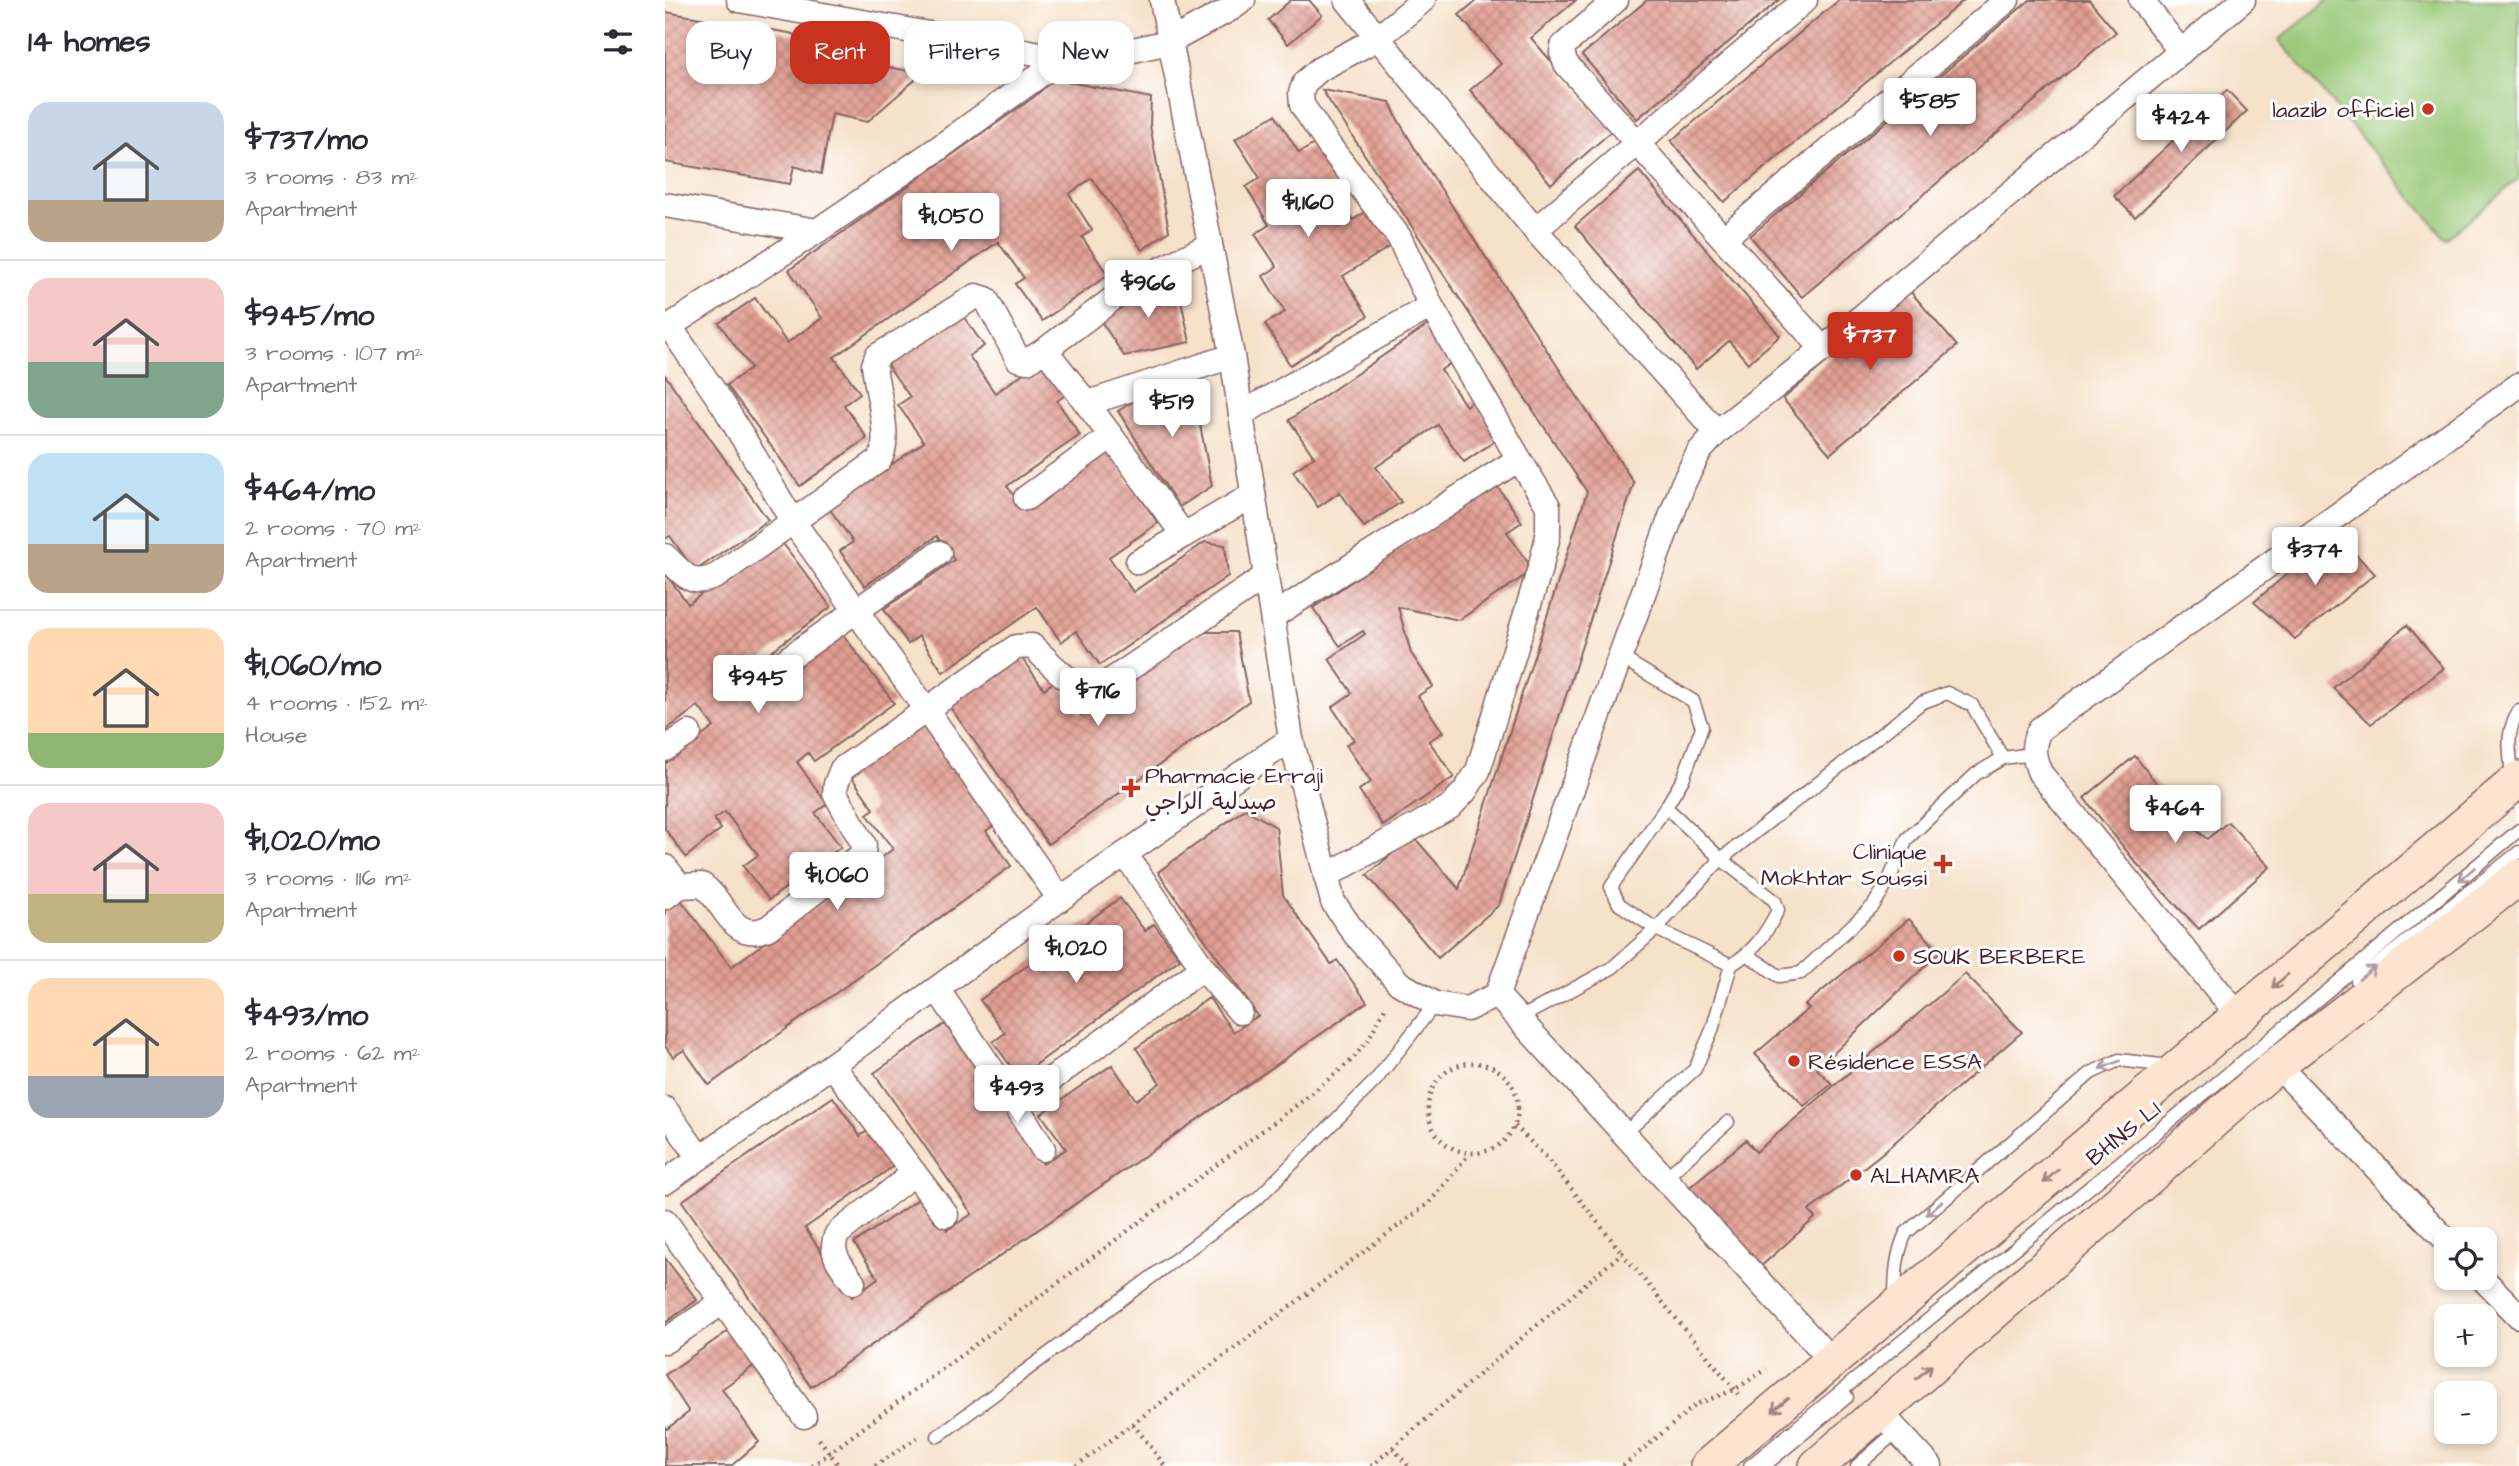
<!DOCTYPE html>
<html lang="en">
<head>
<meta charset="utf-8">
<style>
	body { margin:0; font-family:"Architects Daughter","Playpen Sans Arabic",sans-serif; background:#f7f7f7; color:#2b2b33; height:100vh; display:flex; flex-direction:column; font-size:26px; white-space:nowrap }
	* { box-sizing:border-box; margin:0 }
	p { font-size:23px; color:#7c7c81 }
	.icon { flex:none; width:38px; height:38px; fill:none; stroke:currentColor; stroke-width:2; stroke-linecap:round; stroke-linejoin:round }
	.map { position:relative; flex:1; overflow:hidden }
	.details { display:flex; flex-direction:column; background:#fff; width:665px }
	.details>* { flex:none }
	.guide { position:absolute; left:21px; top:21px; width:665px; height:63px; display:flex; gap:14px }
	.tools { position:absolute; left:1769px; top:1227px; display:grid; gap:14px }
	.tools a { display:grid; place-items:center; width:63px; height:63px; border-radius:14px; background:#fff; box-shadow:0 4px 10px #0003; font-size:35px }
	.price { position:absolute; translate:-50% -60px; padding:0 16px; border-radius:7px; background:#fff; color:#222; font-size:23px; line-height:46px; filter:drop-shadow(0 2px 4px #0008) }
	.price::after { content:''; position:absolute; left:50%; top:42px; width:21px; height:16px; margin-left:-10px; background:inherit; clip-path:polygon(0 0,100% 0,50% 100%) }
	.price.selected { background:#c8321e; color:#fff }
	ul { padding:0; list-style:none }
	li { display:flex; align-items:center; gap:21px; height:175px; padding:0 28px }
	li+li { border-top:2px solid #e1e1e2 }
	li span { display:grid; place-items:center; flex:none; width:196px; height:140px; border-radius:21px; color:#555 }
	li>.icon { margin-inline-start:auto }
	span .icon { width:84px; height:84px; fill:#fffc; stroke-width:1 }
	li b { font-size:30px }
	h2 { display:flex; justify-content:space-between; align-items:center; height:84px; padding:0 28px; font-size:30px }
	.pill { padding:0 24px; border-radius:21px; background:#fff; box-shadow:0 4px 10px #0003; font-size:24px; line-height:63px }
	.pill.selected { background:#c8321e; color:#fff }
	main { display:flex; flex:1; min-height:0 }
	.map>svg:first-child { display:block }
	.pitch { fill:#99c978; stroke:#727452; stroke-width:2 }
	.building { fill:url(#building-cross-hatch) }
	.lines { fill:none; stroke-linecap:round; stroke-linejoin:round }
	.lane-casing { stroke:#866362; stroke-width:15 }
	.street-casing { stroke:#866362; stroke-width:27 }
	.secondary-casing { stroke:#866362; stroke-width:38 }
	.path { stroke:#866362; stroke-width:4.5; stroke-dasharray:2 5; stroke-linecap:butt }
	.lane { stroke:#fff; stroke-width:12 }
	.street { stroke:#fff; stroke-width:24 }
	.secondary { stroke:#fde4d1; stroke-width:35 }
	.oneway { stroke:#ae9aa0 }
	.oneway2 { stroke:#a4827e }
	.poi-dot { fill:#c8321e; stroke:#fff; stroke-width:2.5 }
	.labels { text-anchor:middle; stroke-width:6; stroke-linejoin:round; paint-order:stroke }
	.poi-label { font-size:23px; fill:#4a1f2b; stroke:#fff; text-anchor:start }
	.street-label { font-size:23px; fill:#4a1f2b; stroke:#fff }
</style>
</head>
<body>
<main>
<section class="details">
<h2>14 homes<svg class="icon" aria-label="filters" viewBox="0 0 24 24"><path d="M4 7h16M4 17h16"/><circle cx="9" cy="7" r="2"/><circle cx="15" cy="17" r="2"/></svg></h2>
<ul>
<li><span style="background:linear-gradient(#c9d6e8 70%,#b9a48a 0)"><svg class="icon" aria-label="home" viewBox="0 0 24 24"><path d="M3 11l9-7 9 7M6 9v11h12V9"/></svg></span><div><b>$737/mo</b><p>3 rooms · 83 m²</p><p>Apartment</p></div></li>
<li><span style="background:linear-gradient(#f6c9c9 60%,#7fa58c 0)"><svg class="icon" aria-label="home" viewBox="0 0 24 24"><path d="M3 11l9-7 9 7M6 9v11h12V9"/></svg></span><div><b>$945/mo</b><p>3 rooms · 107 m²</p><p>Apartment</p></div></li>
<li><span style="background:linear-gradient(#bfe0f5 65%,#b9a48a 0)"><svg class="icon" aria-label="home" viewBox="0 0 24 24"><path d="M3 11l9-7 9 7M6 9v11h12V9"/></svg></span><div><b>$464/mo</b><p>2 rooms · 70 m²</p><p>Apartment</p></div></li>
<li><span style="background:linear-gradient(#ffd9b3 75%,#8fb573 0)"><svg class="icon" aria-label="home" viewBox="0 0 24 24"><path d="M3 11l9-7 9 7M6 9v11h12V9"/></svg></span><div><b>$1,060/mo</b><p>4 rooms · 152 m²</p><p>House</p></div></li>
<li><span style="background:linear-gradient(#f6c9c9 65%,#c2b280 0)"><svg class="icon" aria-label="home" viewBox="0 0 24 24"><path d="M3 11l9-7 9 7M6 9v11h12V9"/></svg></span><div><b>$1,020/mo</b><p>3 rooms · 116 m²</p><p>Apartment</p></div></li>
<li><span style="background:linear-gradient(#ffd9b3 70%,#9aa5b1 0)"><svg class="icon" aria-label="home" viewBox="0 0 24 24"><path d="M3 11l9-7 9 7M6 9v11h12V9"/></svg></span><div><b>$493/mo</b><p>2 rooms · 62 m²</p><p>Apartment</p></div></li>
</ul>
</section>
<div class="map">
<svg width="1854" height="1466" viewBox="0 0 1854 1466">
	<defs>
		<pattern id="building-cross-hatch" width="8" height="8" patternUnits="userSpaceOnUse" patternTransform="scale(1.75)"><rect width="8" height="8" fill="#e29f93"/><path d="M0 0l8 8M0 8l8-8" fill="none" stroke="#b98178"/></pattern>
	</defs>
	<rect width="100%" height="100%" fill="#fff"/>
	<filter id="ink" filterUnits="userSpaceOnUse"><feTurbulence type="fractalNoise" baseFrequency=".0143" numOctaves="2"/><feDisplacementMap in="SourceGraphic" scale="14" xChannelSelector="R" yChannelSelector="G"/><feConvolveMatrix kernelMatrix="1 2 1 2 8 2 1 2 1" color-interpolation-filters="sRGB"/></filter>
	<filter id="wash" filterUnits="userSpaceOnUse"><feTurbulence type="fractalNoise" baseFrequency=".00686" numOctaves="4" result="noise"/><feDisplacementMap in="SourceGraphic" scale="28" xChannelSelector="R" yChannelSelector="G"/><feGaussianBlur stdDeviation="1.57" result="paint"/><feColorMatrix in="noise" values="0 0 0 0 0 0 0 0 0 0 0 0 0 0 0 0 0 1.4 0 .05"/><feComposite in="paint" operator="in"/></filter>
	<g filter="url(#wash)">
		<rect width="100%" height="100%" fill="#f6e1c9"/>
		<!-- pitch -->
		<path class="pitch" d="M1663 0H1854V178L1781 239 1614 40Z"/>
		<g id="blocks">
			<!-- building -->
			<g class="building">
				<path d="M626 0H644L657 15 623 44 603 20Z"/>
				<path d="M812 0H911L866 38 947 131 886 184 805 90 836 64 794 15Z"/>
				<path d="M982 0H1114L972 119 917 55Z"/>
				<path d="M1174 0H1299L1059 202 1006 141Z"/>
				<path d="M1365 0H1424L1451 32 1137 297 1085 236Z"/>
				<path d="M0 12 124 33 152 42 149 55 251 72 250 80 202 122 167 114 156 174 129 166 125 184 0 162Z"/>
				<path d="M389 79 486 98 485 125 504 231 477 250 427 178 404 194 427 230 417 237 443 275 377 321 350 284 359 278 333 242 169 357 195 393 179 405 202 438 135 486 62 385 86 368 54 323 90 298 122 343 157 318 124 270 369 97Z"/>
				<path d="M657 90 725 102 732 118 755 157 969 483 834 905 773 958 702 875 748 836 794 889 922 492Z"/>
				<path d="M1562 90 1582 111 1470 217 1449 196Z"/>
				<path d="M610 115 634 153 656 140 679 178 666 185 688 220 709 206 732 242 678 276 703 316 625 365 600 324 620 312 598 276 612 267 590 234 604 225 581 187 595 178 570 139Z"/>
				<path d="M974 171 1115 336 1083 363 1064 341 1031 369 910 226Z"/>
				<path d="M512 282 525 342 459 356 434 318 473 290Z"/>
				<path d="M1245 291 1292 346 1165 454 1118 399Z"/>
				<path d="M294 310 319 346 304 356 330 393 379 359 403 393 392 401 415 435 342 486 360 511 444 452 493 523 444 557 468 592 540 542 560 545 563 576 435 665 411 631 396 642 372 607 278 672 254 636 243 644 219 609 289 560 272 536 200 586 175 551 188 542 164 508 259 442 233 405 245 397 220 362Z"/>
				<path d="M763 325 788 361 776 370 801 406 808 400 834 438 799 462 773 425 711 467 736 502 699 527 675 492 653 507 628 471 649 457 624 420Z"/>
				<path d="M0 375 103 520 30 571 5 536 0 539Z"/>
				<path d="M527 384 547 486 514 507 453 411 486 390Z"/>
				<path d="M830 483 857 522 842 532 868 570 794 620 733 607 746 653 768 686 753 696 778 732 764 741 789 777 718 826 694 790 706 782 681 745 689 740 667 707 687 693 664 659 700 634 698 631 675 646 648 608Z"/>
				<path d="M1670 533 1710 574 1630 639 1589 602Z"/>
				<path d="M113 537 166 607 89 664 106 685 176 632 229 703 149 761 143 753 132 762 162 804 150 813 176 847 104 900 78 866 93 855 60 812 49 819 56 829 21 857 0 829V764L49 727 33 706 0 731V573L23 604Z"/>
				<path d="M1742 625 1779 668 1706 724 1668 688Z"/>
				<path d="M534 632H571L584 701 383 844 282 703 353 653 379 689 392 680 416 715Z"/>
				<path d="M261 720 335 821 321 831 346 866 44 1085 19 1050 8 1057 0 1046V905L13 896 66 967 228 849 202 814 209 809 185 775Z"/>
				<path d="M1470 756 1521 821 1542 839 1563 822 1605 867 1534 929 1472 864 1419 798Z"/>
				<path d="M580 809 611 827 618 895 666 964 672 960 702 1002 146 1387 17 1201 168 1097 195 1136 208 1127 233 1163 140 1228 187 1297 213 1278 189 1243 258 1196 282 1230 307 1214 209 1073 280 1024 378 1164 401 1149 376 1114 413 1088 447 1065 471 1100 495 1083 471 1048 544 998 568 1032 593 1016 493 872Z"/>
				<path d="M455 898 480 931 489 924 515 959 354 1077 328 1042 340 1033 315 1000Z"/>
				<path d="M1244 919 1275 952 1152 1069 1167 1084 1139 1106 1090 1054 1144 1008 1140 1005Z"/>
				<path d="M1300 974 1357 1032 1216 1154 1144 1211 1150 1218 1094 1268 1021 1190 1081 1140 1091 1152Z"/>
				<path d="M0 1258 32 1300 0 1323Z"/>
				<path d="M69 1327 94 1362 57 1389 94 1442 66 1466H0V1426L2 1429 24 1412 0 1375Z"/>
			</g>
		</g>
	</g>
	<g filter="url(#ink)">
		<use href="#blocks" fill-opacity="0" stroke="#866362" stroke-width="2"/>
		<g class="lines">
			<defs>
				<g id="lane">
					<path d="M955 657 1028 701 1037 727 1018 779 1001 807 1056 859 1110 901 1113 910C1101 934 1089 951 1066 965L991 929 954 904 946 887 1001 807"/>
					<path d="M1846 778C1847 749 1838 738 1854 711"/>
					<path d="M1083 955 1114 976 1136 973 1208 906 1223 882 1242 839 1311 774 1338 758 1367 754"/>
					<path d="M1692 981 1854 852"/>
					<path d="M853 1019 947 968 991 929 1056 859 1256 703 1282 693 1307 705 1338 758"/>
					<path d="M959 1134 1030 1069 1047 1030 1066 965"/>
					<path d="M1000 1178 1063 1122"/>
					<path d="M1230 1300C1230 1276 1231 1254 1241 1233L1426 1073 1454 1060 1504 1066"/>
					<path d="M273 1436 594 1197 710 1081 770 1004"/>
					<path d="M1085 1466 1597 1046 1854 830"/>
					<path d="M1099 1466 1182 1397"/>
					<path d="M1192 1466 1232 1431"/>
				</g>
				<g id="street">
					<path d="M74 0 398 58 468 50 504 42 567 8 578 0"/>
					<path d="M497 0 567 356 626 739 668 902 690 934 734 983 770 1004 802 1009 832 995"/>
					<path d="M682 0 870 230 1052 432"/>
					<path d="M951 0 898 46 897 53 901 64 1158 349"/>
					<path d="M1476 0 1516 52"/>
					<path d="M0 205 152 231"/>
					<path d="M870 230 1140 0"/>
					<path d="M1059 238 1342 0"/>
					<path d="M5 327 59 406 127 520 395 899"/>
					<path d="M0 329 152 231 271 150 398 58"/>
					<path d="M380 350C429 410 473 474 519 535L588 495"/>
					<path d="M423 403 567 356"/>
					<path d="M576 414 766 306"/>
					<path d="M361 498 445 437"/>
					<path d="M0 556C19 574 26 589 53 575L214 460C228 441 211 389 209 365L212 356 311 296 321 299 353 359 362 361 380 350 469 283 545 245"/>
					<path d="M473 562 519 535"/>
					<path d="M608 616 854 459"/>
					<path d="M111 667 274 553"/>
					<path d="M0 749 24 733"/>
					<path d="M460 854 538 968 575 1012"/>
					<path d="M0 867 15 886"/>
					<path d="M661 876 785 807 800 791 813 771 876 565 883 536V506L854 459 766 306 734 237 665 147 637 105 636 93 640 82 655 69 713 38 758 0"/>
					<path d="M0 897 15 886 37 885C61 901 66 944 103 928L198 854 199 845 170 793 171 784 177 769 351 647 367 646C388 664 407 694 438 686L601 576"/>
					<path d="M272 989 351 1105 378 1149"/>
					<path d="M1574 1016 1375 773C1368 756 1366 745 1375 729L1854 385"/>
					<path d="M167 1065 281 1215"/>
					<path d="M1612 1065 1782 1241"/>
					<path d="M351 1105 538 968"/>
					<path d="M0 1109 34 1157"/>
					<path d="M0 1182 167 1065 395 899 626 739"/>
					<path d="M0 1221 139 1416"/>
					<path d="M1817 1278 1854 1316"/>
					<path d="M188 1282C177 1266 163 1254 172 1234L249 1173"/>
					<path d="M0 1341 58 1302"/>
					<path d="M1167 1361 832 995 1018 484 1034 452 1052 432 1158 349 1578 0"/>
					<path d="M1214 1411 1265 1466"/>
				</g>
				<g id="secondary">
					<path d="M1043 1466 1854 779"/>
					<path d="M1152 1466 1612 1065 1854 877"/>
				</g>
			</defs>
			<!-- lane casing -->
			<use href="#lane" class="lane-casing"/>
			<!-- street casing -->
			<use href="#street" class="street-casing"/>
			<!-- secondary casing -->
			<use href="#secondary" class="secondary-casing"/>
			<!-- path -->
			<g class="path">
				<circle cx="808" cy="1108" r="45"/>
				<path d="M850 1126 882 1158 957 1253"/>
				<path d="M468 1424 500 1466"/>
				<path d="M154 1439 174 1466"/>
				<path d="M728 1448 743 1466"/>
				<path d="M147 1466 636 1102 687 1060 703 1040 720 1008"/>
				<path d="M210 1466 253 1437"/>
				<path d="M411 1466 764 1203 804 1154"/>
				<path d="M706 1466 957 1253 1076 1397"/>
				<path d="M958 1466 1032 1404 1069 1390 1102 1369"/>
			</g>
			<!-- lane -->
			<use href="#lane" class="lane"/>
			<!-- street -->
			<use href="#street" class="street"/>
			<!-- secondary -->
			<use href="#secondary" class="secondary"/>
		</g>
		<!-- one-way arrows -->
		<defs><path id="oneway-shaft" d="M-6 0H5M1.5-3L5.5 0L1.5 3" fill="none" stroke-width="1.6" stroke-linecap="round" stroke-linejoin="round" transform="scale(1.75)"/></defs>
		<g class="oneway">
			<use href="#oneway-shaft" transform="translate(1802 874) rotate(140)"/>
			<use href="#oneway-shaft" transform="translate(1702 973) rotate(-39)"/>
			<use href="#oneway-shaft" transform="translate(1445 1065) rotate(158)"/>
			<use href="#oneway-shaft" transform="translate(1269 1208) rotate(139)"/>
		</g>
		<g class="oneway2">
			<use href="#oneway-shaft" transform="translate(1615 981) rotate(140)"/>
			<use href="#oneway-shaft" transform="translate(1386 1176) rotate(139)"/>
			<use href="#oneway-shaft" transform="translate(1259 1372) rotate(-41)"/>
			<use href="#oneway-shaft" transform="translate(1115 1405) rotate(139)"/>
		</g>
	</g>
	<!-- markers -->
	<g class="poi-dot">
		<circle cx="1763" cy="109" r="7"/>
		<path d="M462.5 777.5h7v7h7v7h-7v7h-7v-7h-7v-7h7z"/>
		<path d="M1274.5 853.5h7v7h7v7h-7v7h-7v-7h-7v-7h7z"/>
		<circle cx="1234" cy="956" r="7"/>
		<circle cx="1129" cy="1061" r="7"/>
		<circle cx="1191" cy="1175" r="7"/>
	</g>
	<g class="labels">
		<!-- poi labels -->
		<g class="poi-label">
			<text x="1749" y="117" text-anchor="end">laazib officiel</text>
			<text x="480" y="783">Pharmacie Erraji<tspan x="480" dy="26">صيدلية الراجي</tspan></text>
			<text x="1262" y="859" text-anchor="end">Clinique<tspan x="1262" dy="26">Mokhtar Soussi</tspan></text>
			<text x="1248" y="964">SOUK BERBERE</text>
			<text x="1143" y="1069">Résidence ESSA</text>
			<text x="1205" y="1183">ALHAMRA</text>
		</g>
		<!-- street labels -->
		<g class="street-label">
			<text transform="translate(1458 1133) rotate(-39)" y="8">BHNS L1</text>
		</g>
	</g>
</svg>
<div class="tools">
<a><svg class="icon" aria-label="locate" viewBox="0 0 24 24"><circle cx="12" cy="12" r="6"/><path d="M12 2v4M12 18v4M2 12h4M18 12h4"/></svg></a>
<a>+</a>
<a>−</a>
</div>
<b class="price" style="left:1265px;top:138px">$585</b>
<b class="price" style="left:1516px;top:154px">$424</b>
<b class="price" style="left:643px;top:239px">$1,160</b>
<b class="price" style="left:286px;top:253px">$1,050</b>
<b class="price" style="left:483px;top:320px">$966</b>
<b class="price selected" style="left:1205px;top:372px">$737</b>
<b class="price" style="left:507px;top:439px">$519</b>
<b class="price" style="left:1650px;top:587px">$374</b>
<b class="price" style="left:93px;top:715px">$945</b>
<b class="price" style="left:433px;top:728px">$716</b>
<b class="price" style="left:1510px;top:845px">$464</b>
<b class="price" style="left:172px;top:912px">$1,060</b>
<b class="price" style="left:411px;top:985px">$1,020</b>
<b class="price" style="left:352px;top:1125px">$493</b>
<div class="guide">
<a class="pill">Buy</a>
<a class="pill selected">Rent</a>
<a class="pill">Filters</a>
<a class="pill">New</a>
</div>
</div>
</main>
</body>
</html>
